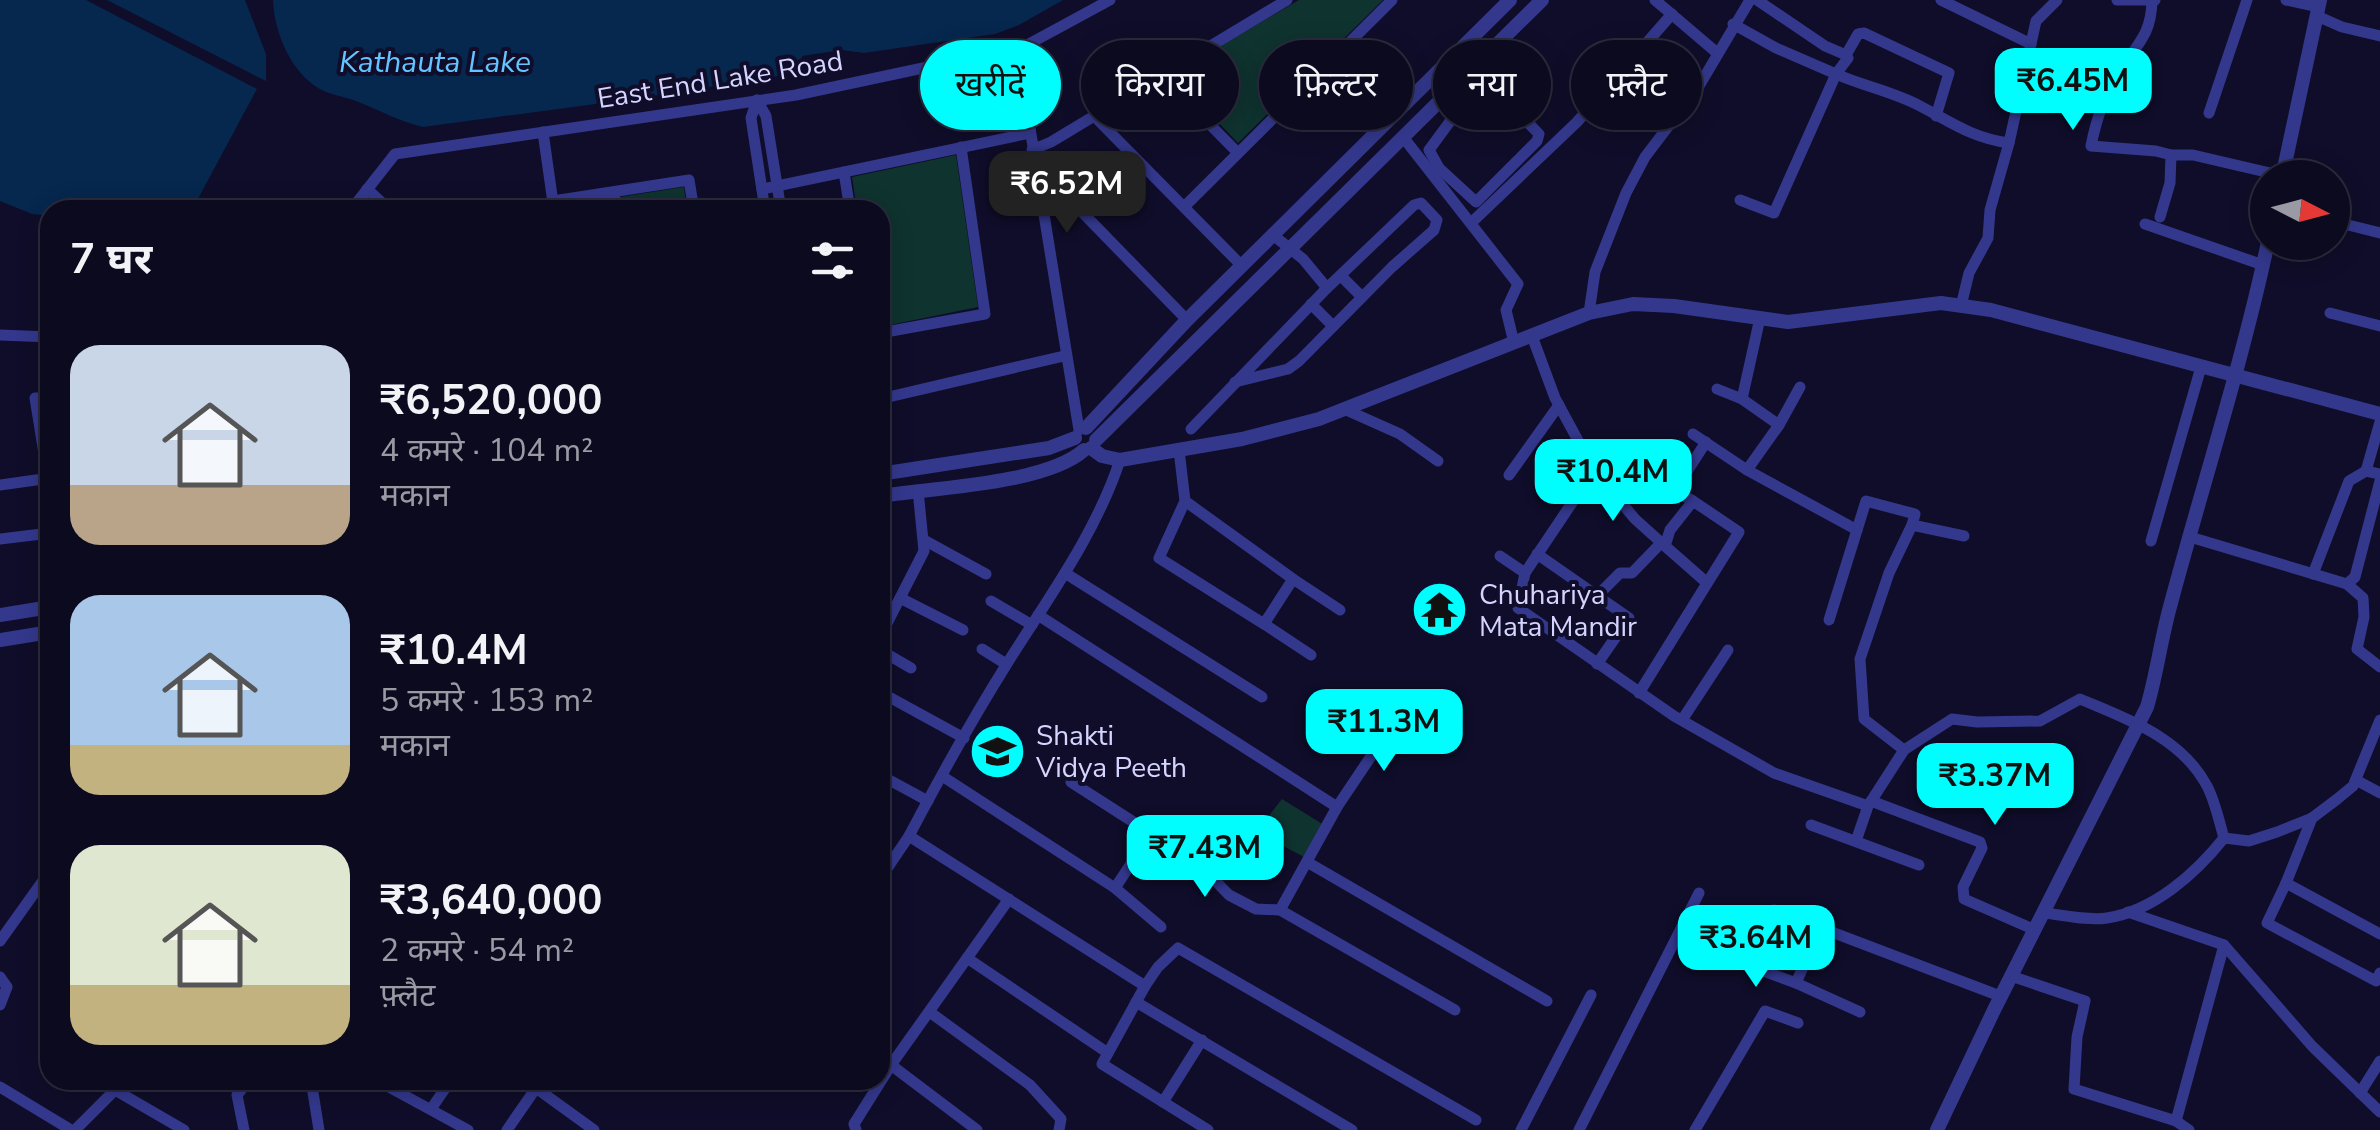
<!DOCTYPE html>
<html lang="hi">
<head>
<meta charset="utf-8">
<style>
	body { margin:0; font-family:"Nunito Sans","Noto Sans Devanagari",sans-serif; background:#19182c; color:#f1f3f6; height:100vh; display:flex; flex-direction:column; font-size:38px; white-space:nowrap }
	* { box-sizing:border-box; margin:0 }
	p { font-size:32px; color:#9a9aa4 }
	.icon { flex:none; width:55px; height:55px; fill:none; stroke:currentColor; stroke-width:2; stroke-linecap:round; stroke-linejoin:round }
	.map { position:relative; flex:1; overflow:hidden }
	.panel { position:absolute; left:40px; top:200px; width:850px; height:890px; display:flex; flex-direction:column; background:#0b0a1f; border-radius:30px; box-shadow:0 5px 25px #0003,0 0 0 2px #2b2b3d }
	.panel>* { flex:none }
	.hud { position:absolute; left:920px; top:40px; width:950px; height:90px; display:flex; gap:20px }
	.needle { width:65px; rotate:96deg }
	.buttons { position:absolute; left:2250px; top:160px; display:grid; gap:20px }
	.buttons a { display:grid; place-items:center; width:100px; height:100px; border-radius:50%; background:#0b0a1f; box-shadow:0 5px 25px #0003,0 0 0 2px #2b2b3d; font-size:50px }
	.price { position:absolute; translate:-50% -85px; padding:0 22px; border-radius:20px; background:#00feff; color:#111; font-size:32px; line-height:65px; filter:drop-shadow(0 2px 5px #0008) }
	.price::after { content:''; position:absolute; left:50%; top:60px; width:30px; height:22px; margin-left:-15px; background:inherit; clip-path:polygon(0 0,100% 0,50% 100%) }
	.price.selected { background:#222; color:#fff }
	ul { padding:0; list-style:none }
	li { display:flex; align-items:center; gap:30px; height:250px; padding:0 30px }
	li span { display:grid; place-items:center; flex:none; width:280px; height:200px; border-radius:30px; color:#555 }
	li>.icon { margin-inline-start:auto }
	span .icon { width:120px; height:120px; fill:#fffc; stroke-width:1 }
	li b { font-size:42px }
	h2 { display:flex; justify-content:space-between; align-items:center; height:120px; padding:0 30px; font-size:42px }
	.chip { padding:0 35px; border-radius:45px; background:#0b0a1f; box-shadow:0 5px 25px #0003,0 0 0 2px #2b2b3d; font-size:35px; line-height:90px }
	.chip.selected { background:#00feff; color:#111 }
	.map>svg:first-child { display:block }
	.green { fill:#0f332f }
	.water { fill:#06274e }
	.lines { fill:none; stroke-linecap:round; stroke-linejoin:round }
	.minor { stroke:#33388d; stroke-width:11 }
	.tertiary { stroke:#33388d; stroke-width:14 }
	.labels { text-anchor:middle; stroke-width:8; stroke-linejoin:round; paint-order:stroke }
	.street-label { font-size:28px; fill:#d5d4ff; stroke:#0f0d29 }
	.poi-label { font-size:28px; fill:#d5d4ff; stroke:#0f0d29; text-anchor:start }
	.water-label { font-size:30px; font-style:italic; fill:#62c5ff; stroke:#0f0d29 }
</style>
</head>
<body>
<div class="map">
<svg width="2380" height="1130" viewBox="0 0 2380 1130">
	<rect width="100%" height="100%" fill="#0f0d29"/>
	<!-- green -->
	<g class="green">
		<path d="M1299 0H1383L1238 143 1172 74Z"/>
		<path d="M956 155 978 307 880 327V210H857L852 177Z"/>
		<path d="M684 187 687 210H622L620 197Z"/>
		<path d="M1361 712 1384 731 1368 752 1338 730Z"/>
		<path d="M1282 799 1324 825 1306 858 1256 832Z"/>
	</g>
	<!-- water -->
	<g class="water">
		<path d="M0 0H86L257 89 192 210H50V216L32 214 0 201Z"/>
		<path d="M107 0H245L266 54V81Z"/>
		<path d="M273 0H1063L1019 25 995 34 864 53 842 50 802 56V72L640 98 423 127C398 121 379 110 356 101 346 97 336 96 326 92 293 78 274 34 273 0Z"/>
	</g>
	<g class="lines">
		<!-- minor -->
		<g class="minor">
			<path d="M1655 0 1716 52"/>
			<path d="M1757 0 1825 46 1846 55 1848 58 1836 74C1863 86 1894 92 1920 106 1951 122 1972 138 2009 143L1990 210 1988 238 1969 273 1961 306"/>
			<path d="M1941 0 2031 44"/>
			<path d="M2117 0H2155"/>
			<path d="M2286 0 2319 7"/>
			<path d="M2152 1C2151 36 2137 44 2119 72 2105 94 2096 120 2091 146L2156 151 2171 155 2170 183 2160 217"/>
			<path d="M2317 16 2342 27 2380 36"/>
			<path d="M1733 24 1776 48 1836 74 1774 213 1740 200"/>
			<path d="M1017 48 1079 430"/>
			<path d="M1846 55 1858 34 1864 33 1949 73 1936 116"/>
			<path d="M1161 75 1238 153"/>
			<path d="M757 100 766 116 781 210"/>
			<path d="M757 100 751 118 765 210"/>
			<path d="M1439 101 1454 116 1429 150 1439 168 1476 202 1537 141 1539 134 1489 83 1454 116"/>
			<path d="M2209 113 2247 0"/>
			<path d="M1094 116 1242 266"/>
			<path d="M543 132 554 210"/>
			<path d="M1403 137 1518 284 1506 310 1514 343"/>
			<path d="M2009 143 2036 21 2057 0"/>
			<path d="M1032 150 1051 142 1287 0"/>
			<path d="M2171 155H2193L2283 176"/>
			<path d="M844 172 850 210"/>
			<path d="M1037 176 1046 175 1187 320"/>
			<path d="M367 189 390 210"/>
			<path d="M762 189 1030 133"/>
			<path d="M614 192 616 210"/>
			<path d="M553 201 689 180 694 210"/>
			<path d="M1184 207 1392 0"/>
			<path d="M351 210 395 154 796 95 1017 48 1027 45 1110 0"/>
			<path d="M2332 221 2380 233"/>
			<path d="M1471 223 1577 122 1672 14"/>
			<path d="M2145 224 2263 265"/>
			<path d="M1341 276 1362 297"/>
			<path d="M1311 304 1333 326"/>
			<path d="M1589 313 1595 272 1626 193 1645 157 1699 86 1750 0"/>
			<path d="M2330 313 2380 326"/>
			<path d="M1760 318 1742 399 1779 425 1747 470 1857 530 1866 501 1915 514 1912 525"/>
			<path d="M880 333 985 314 961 147"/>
			<path d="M0 335 50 337"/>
			<path d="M1235 382 1288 369 1299 361 1392 267 1434 230 1437 220 1421 203 1414 205 1327 288 1303 259 1273 235"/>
			<path d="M1717 389 1742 399"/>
			<path d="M880 399 1064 356"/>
			<path d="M1344 409 1400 434 1438 461"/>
			<path d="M1779 425 1800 387"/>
			<path d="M1191 429 1327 288"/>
			<path d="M1693 434 1747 470"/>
			<path d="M1179 450 1185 501 1293 579 1264 624 1159 558 1185 501"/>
			<path d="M1120 460C1096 533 1049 597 1008 662 973 718 940 777 909 836L1145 986 1102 1064 1208 1130"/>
			<path d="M1594 470 1635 519 1665 546"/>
			<path d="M2366 471 2380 422"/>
			<path d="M1509 475 1559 405"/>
			<path d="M48 478 35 398H50"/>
			<path d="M0 485 50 478"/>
			<path d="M1693 501 1675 490 1706 442"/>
			<path d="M2190 537 2347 584 2355 577 2380 481"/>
			<path d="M0 539 50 533"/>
			<path d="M924 540 986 574"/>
			<path d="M2151 541 2201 367"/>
			<path d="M1537 554 1629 618 1597 664"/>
			<path d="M1500 556 1525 573 1594 470 1555 398 1532 336"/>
			<path d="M1065 573 1262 697"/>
			<path d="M1525 573 1518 608 1674 716 1774 773 1868 806 1904 750 1952 719 1977 722 2040 721 2080 699C2127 719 2181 737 2207 786 2215 801 2219 821 2224 838"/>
			<path d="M2313 574 2349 481 2366 471 2380 474"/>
			<path d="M1293 579 1340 610"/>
			<path d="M2347 584 2363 598 2364 617 2357 649 2380 667"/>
			<path d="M1597 596 1620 573H1632L1661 543"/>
			<path d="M900 598 963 630"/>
			<path d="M991 601 1032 625"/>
			<path d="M1038 615 1337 807 1280 910"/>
			<path d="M1829 620 1857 530"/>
			<path d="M1264 624 1311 655"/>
			<path d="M880 637 924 551 918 490"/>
			<path d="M982 649 1006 664"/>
			<path d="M880 650 911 668"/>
			<path d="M880 692 964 738"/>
			<path d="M1639 693 1739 532 1693 501 1670 530 1665 546 1706 582"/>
			<path d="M1682 720 1728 650"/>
			<path d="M1904 750 1864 719 1860 659 1889 573 1912 525 1964 536"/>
			<path d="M880 775 928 801"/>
			<path d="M942 776 1115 888 1161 927"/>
			<path d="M2356 780 2380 793"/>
			<path d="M1071 782 1199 864 1229 895 1256 909 1280 910 1455 1010"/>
			<path d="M1871 801 1980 842 1982 848 1963 887 1964 899 2035 930"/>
			<path d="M1337 807 1396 719"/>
			<path d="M1811 825 1919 865"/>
			<path d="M1856 841 1868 806"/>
			<path d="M1307 862 1547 1001"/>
			<path d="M880 879 909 836"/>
			<path d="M2286 883 2312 818"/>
			<path d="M1115 888 1152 832"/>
			<path d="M1774 910 2000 996"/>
			<path d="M2128 912 2224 945 2312 1046 2380 1112"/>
			<path d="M2044 913C2063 915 2088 921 2107 918 2154 911 2196 873 2224 838L2249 841 2277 832 2312 818 2336 800 2353 786 2380 720"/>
			<path d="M1820 928 1796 983 1860 1012"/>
			<path d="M2380 934 2286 883 2267 923 2376 981 2380 973"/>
			<path d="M0 941 50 871"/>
			<path d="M967 958 1108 1053"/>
			<path d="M1731 959 1796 983"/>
			<path d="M2011 976 2085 1001 2077 1037 2074 1089 2176 1121"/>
			<path d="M0 977 7 987 0 1005"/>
			<path d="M1145 986 1158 967 1178 948 1476 1120"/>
			<path d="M1136 1002 1352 1130"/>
			<path d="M931 1013 1030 1085 1061 1119 1059 1130"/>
			<path d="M891 1065 977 1130"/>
			<path d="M311 1080 319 1130"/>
			<path d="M376 1080 468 1130"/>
			<path d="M0 1087 71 1130"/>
			<path d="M2360 1093 2380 1061"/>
			<path d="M1163 1102 1202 1040"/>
			<path d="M431 1109 451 1080"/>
			<path d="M75 1130 115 1090 184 1130"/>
			<path d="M244 1130 237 1095 249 1080"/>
			<path d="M507 1130 536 1088 594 1130"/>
			<path d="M856 1130 854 1124 891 1065 1009 899"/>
			<path d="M1521 1130 1591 995"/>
			<path d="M1579 1130 1699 893"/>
			<path d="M1695 1130 1765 1011 1798 1023"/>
			<path d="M2189 1130 2176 1121 2224 945"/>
		</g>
		<!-- tertiary -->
		<g class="tertiary">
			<path d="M2282 178 2320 0"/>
			<path d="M1086 428 1187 320 1510 0"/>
			<path d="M1096 440 1542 0"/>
			<path d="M1091 448 1102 456 1120 460 1242 439 1319 419 1589 313 1633 304 1674 306 1788 322 1941 303 1991 310 2380 414"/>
			<path d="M880 474 1049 448 1075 438"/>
			<path d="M880 496C933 488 1046 484 1084 450"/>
			<path d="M0 615 50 607"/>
			<path d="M0 640 50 632"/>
			<path d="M1937 1130 1994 1010 2147 707C2157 673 2161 638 2171 603 2203 483 2242 364 2268 242"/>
		</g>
	</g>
	<!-- icons -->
	<defs>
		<symbol id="temple-disc" viewBox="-11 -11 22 22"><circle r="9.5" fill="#00feff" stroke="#0f0d29"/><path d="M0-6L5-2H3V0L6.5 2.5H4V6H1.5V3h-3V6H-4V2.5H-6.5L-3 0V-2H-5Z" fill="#111"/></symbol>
		<symbol id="school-disc" viewBox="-11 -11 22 22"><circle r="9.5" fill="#00feff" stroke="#0f0d29"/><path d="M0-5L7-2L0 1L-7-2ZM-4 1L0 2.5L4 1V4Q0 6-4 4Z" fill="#111"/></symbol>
	</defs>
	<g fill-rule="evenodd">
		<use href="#temple-disc" x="1408" y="578" width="63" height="63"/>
		<use href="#school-disc" x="966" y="720" width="63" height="63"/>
	</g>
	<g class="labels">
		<!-- street labels -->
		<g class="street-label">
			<text transform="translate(720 79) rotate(-9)" y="10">East End Lake Road</text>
		</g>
		<!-- poi labels -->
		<g class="poi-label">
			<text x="1479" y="604">Chuhariya<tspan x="1479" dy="32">Mata Mandir</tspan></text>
			<text x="1036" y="745">Shakti<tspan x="1036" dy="32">Vidya Peeth</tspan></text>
		</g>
		<!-- water labels -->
		<g class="water-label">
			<text x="435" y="72">Kathauta Lake</text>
		</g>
	</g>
</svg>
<div class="buttons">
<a><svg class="needle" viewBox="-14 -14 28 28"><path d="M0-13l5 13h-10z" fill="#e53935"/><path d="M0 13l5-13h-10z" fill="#9a9aa4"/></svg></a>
</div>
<b class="price" style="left:2073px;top:133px">₹6.45M</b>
<b class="price selected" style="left:1067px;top:236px">₹6.52M</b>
<b class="price" style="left:1613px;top:524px">₹10.4M</b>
<b class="price" style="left:1384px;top:774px">₹11.3M</b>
<b class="price" style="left:1995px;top:828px">₹3.37M</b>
<b class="price" style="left:1205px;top:900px">₹7.43M</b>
<b class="price" style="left:1756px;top:990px">₹3.64M</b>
<div class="hud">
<a class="chip selected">खरीदें</a>
<a class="chip">किराया</a>
<a class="chip">फ़िल्टर</a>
<a class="chip">नया</a>
<a class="chip">फ़्लैट</a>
</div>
<section class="panel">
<h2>7 घर<svg class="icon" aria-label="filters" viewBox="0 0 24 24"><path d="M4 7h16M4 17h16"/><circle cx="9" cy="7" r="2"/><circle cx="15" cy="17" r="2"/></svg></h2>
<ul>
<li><span style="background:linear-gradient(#c9d6e8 70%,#b9a48a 0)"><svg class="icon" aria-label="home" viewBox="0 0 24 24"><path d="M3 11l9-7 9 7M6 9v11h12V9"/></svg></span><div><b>₹6,520,000</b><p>4 कमरे · 104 m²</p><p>मकान</p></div></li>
<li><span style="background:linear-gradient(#a9c7e8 75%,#c2b280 0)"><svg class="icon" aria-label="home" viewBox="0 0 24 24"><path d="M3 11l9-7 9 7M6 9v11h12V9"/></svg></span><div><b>₹10.4M</b><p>5 कमरे · 153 m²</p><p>मकान</p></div></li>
<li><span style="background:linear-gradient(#dfe7d0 70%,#c2b280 0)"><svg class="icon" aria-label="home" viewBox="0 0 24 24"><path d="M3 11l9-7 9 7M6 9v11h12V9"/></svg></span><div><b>₹3,640,000</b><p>2 कमरे · 54 m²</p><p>फ़्लैट</p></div></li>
</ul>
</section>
</div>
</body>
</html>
